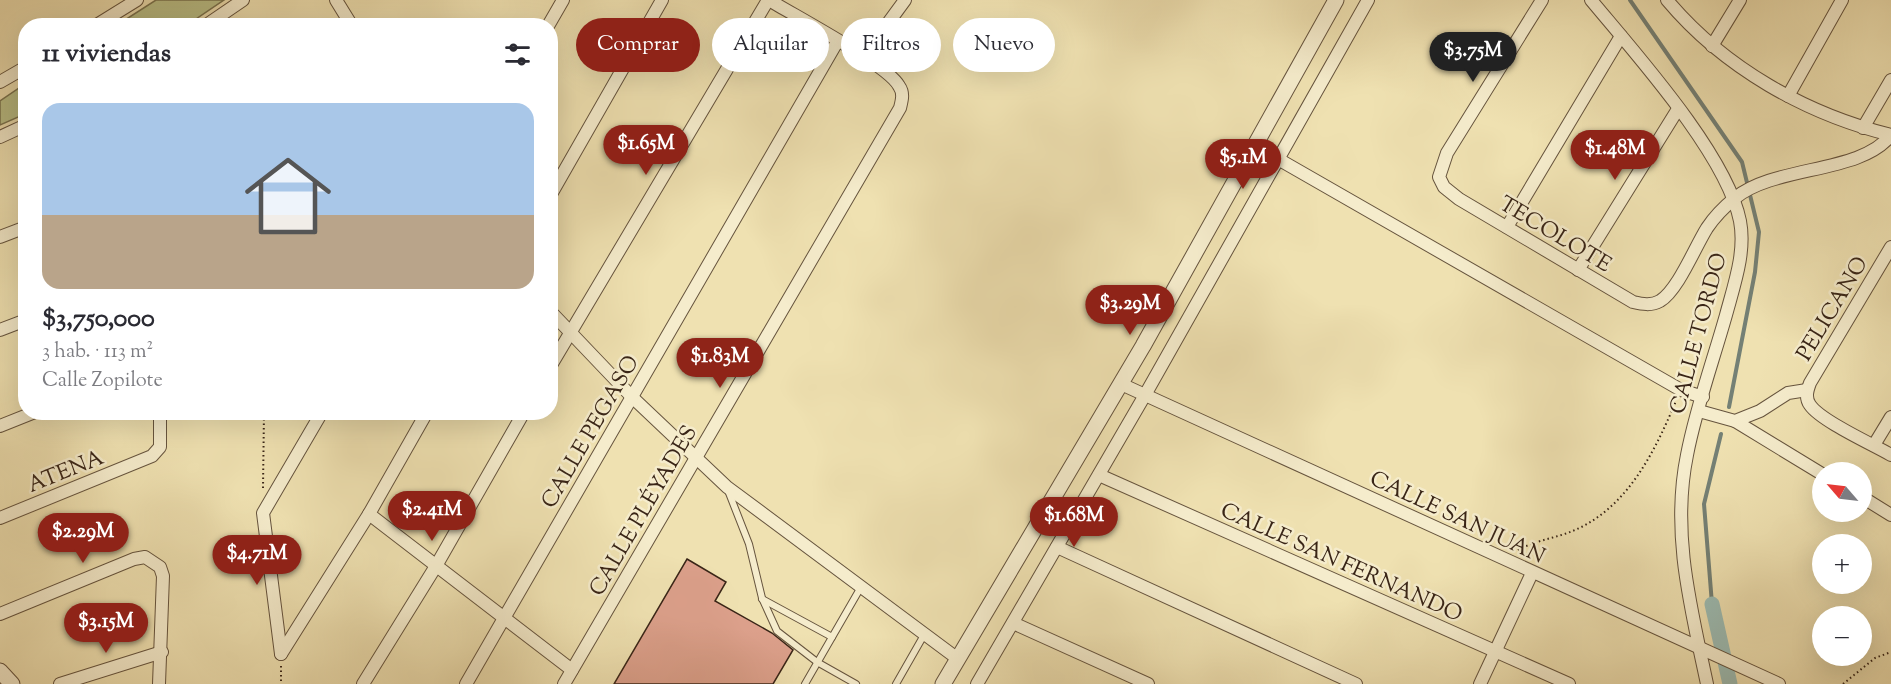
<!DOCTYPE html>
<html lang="es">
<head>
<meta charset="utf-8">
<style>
	body { margin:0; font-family:"Sorts Mill Goudy",serif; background:#f7f7f7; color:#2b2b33; height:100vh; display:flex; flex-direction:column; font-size:22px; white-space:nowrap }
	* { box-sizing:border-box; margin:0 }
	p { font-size:20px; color:#7c7c81 }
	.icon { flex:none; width:33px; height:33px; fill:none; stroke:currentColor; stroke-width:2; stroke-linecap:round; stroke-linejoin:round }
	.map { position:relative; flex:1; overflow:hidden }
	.side { position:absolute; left:18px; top:18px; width:540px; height:402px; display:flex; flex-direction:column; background:#fff; border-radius:24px; box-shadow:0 6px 24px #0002 }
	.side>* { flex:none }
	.guide { position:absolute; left:576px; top:18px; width:570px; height:54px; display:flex; gap:12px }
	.needle { width:39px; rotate:298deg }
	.buttons { position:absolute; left:1812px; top:462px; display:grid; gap:12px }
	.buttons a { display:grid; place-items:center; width:60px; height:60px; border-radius:50%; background:#fff; box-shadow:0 6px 24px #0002; font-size:30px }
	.price { position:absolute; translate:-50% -51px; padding:0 14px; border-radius:21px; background:#8f2418; color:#fff; font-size:20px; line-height:39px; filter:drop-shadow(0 2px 3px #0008) }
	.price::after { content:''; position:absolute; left:50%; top:36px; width:18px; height:14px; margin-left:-9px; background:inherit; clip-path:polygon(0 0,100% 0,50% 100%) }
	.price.active { background:#222; color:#fff }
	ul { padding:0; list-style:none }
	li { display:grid; align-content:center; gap:12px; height:318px; padding:0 24px }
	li+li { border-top:2px solid #e1e1e2 }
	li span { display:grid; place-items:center; height:186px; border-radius:18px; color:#555 }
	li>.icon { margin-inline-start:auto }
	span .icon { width:108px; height:108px; fill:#fffc; stroke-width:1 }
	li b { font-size:26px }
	h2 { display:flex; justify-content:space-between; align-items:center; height:72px; padding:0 24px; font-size:26px }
	.tag { padding:0 21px; border-radius:27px; background:#fff; box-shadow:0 6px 24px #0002; font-size:21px; line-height:54px }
	.tag.active { background:#8f2418; color:#fff }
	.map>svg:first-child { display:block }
	.green { fill:#bbc28a; stroke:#7a7450; stroke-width:1.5 }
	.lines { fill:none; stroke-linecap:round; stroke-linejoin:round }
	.stream { stroke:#748075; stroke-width:4 }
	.canal { stroke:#9cbcb3; stroke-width:15 }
	.building { fill:#dca08b; stroke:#392517; stroke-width:1.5 }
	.service-casing { stroke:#66543e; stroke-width:8 }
	.minor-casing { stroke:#66543e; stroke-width:14 }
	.tertiary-casing { stroke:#66543e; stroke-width:17 }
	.path { stroke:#392517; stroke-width:2; stroke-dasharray:1.5 3; stroke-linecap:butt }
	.service { stroke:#f5eccc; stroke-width:6 }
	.minor { stroke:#f5eccc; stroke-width:12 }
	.tertiary { stroke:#f5eccc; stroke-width:15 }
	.labels { text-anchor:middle; stroke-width:5; stroke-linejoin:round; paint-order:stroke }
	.street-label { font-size:22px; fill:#392517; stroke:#f5eccc }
</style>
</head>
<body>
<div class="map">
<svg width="1891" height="684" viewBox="0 0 1891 684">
	<rect width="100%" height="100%" fill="#efe1b1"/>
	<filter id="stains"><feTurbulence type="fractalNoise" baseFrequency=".00333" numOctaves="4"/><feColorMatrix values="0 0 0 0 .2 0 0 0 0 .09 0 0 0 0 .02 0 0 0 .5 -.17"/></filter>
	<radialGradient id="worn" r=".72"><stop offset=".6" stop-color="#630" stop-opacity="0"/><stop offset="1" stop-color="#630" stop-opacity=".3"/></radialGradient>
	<!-- green -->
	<g class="green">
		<path d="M156 0H224L187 25H117Z"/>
		<path d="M25 84V114L0 125V101Z"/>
	</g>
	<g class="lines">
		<!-- stream -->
		<g class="stream">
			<path d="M1630 0 1742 162 1759 232 1755 272 1729 407"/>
			<path d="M1712 604 1704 504 1721 434"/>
		</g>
		<!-- canal -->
		<path class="canal" d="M1712 604 1730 684"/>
	</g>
	<!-- building -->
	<path class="building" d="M687 559 726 582 715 601 772 633 793 650 773 684H614Z"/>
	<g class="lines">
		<defs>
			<g id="service">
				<path d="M729 493 749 544 762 598 777 631 817 662 856 684"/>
				<path d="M762 599 832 637"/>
				<path d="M805 684 861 587"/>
				<path d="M896 684 924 635"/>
			</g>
			<g id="minor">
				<path d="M336 0 352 26"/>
				<path d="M1542 0 1447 153 1439 177 1444 187 1459 199 1633 302C1642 304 1651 306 1660 301 1678 290 1695 247 1707 228 1715 216 1724 207 1735 198 1775 165 1861 174 1891 135"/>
				<path d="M1591 0C1635 53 1727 155 1740 221 1746 252 1734 285 1726 315 1713 361 1696 408 1687 455 1671 533 1691 608 1707 684"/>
				<path d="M1667 0C1724 68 1806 114 1891 135"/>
				<path d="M95 26 137 0"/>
				<path d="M205 26 243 0"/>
				<path d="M548 26 563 0"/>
				<path d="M1712 46 1740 0"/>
				<path d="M864 56 905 0"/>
				<path d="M0 82 26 67"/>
				<path d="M1788 96 1842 0"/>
				<path d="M1863 128 1891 80"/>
				<path d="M0 137 26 125"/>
				<path d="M1278 159 1681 390 1703 397"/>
				<path d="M550 196 662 0"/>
				<path d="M1507 227 1621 36"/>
				<path d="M0 237 26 227"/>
				<path d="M1891 247 1810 383C1807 391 1805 398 1810 405 1821 421 1872 444 1891 455"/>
				<path d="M1578 270 1678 109"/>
				<path d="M550 311 632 397 727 487 958 659"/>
				<path d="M0 330 26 320"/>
				<path d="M550 367 768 0"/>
				<path d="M1121 384 1779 684"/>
				<path d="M1699 411 1735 421 1760 411 1788 393 1807 390"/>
				<path d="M1735 421 1822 474"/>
				<path d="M0 426 35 412"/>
				<path d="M1874 445 1891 417"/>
				<path d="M1099 475 1569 684"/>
				<path d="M1862 497 1891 515"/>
				<path d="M369 514 572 670"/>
				<path d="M0 518 152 456 160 447V412"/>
				<path d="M1057 547 1356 684"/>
				<path d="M0 614 134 559 145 557 160 567 163 576 159 684"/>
				<path d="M1013 623 1148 684"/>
				<path d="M281 654 369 514 427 412"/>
				<path d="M281 654 263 513 322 412"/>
				<path d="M60 684 162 652"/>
				<path d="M363 684 436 566 524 412"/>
				<path d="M466 684 837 42"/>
				<path d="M564 684 900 108C902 100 904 93 899 86 888 65 795 16 769 0"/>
				<path d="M977 684 1145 395 1368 0"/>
				<path d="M1480 684 1532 573"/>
			</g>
			<g id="tertiary">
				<path d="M0 671 12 684"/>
				<path d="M943 684 1143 346 1336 0"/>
			</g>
		</defs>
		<!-- service casing -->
		<use href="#service" class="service-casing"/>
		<!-- minor casing -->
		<use href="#minor" class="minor-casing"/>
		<!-- tertiary casing -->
		<use href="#tertiary" class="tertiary-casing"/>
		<!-- path -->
		<g class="path">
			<path d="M263 488 264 412"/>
			<path d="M1518 550C1536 540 1557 538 1575 530 1628 507 1655 451 1676 401"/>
			<path d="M281 666V684"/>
			<path d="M1843 684 1875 658 1891 652"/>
		</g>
		<!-- service -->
		<use href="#service" class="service"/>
		<!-- minor -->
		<use href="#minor" class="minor"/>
		<!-- tertiary -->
		<use href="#tertiary" class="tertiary"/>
	</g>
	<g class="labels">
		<!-- street labels -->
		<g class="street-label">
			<text transform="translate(1556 233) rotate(31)" y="8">TECOLOTE</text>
			<text transform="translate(1831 308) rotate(-59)" y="8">PELICANO</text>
			<text transform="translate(1697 333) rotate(-75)" y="8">CALLE TORDO</text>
			<text transform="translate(589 431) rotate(-60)" y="8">CALLE PEGASO</text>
			<text transform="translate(65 470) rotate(-22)" y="8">ATENA</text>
			<text transform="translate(642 510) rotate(-60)" y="8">CALLE PLÉYADES</text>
			<text transform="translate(1458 516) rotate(25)" y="8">CALLE SAN JUAN</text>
			<text transform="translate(1342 561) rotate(24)" y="8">CALLE SAN FERNANDO</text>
		</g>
	</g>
	<rect width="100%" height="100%" filter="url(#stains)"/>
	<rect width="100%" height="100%" fill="url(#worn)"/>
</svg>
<div class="buttons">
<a><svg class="needle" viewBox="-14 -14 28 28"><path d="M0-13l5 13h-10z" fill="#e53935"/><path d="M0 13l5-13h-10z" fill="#7c7c81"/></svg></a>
<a>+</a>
<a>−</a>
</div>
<b class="price active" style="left:1473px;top:83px">$3.75M</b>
<b class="price" style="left:646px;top:176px">$1.65M</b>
<b class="price" style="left:1615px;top:181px">$1.48M</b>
<b class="price" style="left:1243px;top:190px">$5.1M</b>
<b class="price" style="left:1130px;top:336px">$3.29M</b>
<b class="price" style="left:720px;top:389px">$1.83M</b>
<b class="price" style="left:432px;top:542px">$2.41M</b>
<b class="price" style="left:1074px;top:548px">$1.68M</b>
<b class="price" style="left:83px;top:564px">$2.29M</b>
<b class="price" style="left:257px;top:586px">$4.71M</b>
<b class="price" style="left:106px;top:654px">$3.15M</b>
<div class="guide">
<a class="tag active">Comprar</a>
<a class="tag">Alquilar</a>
<a class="tag">Filtros</a>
<a class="tag">Nuevo</a>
</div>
<section class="side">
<h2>11 viviendas<svg class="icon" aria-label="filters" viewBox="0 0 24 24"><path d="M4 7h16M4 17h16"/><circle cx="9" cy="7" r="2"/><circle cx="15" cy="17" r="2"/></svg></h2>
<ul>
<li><span style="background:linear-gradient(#a9c7e8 60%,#b9a48a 0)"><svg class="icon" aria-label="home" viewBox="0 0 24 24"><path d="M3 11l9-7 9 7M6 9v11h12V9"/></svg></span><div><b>$3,750,000</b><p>3 hab. · 113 m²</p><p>Calle Zopilote</p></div></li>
</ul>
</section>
</div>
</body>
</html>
